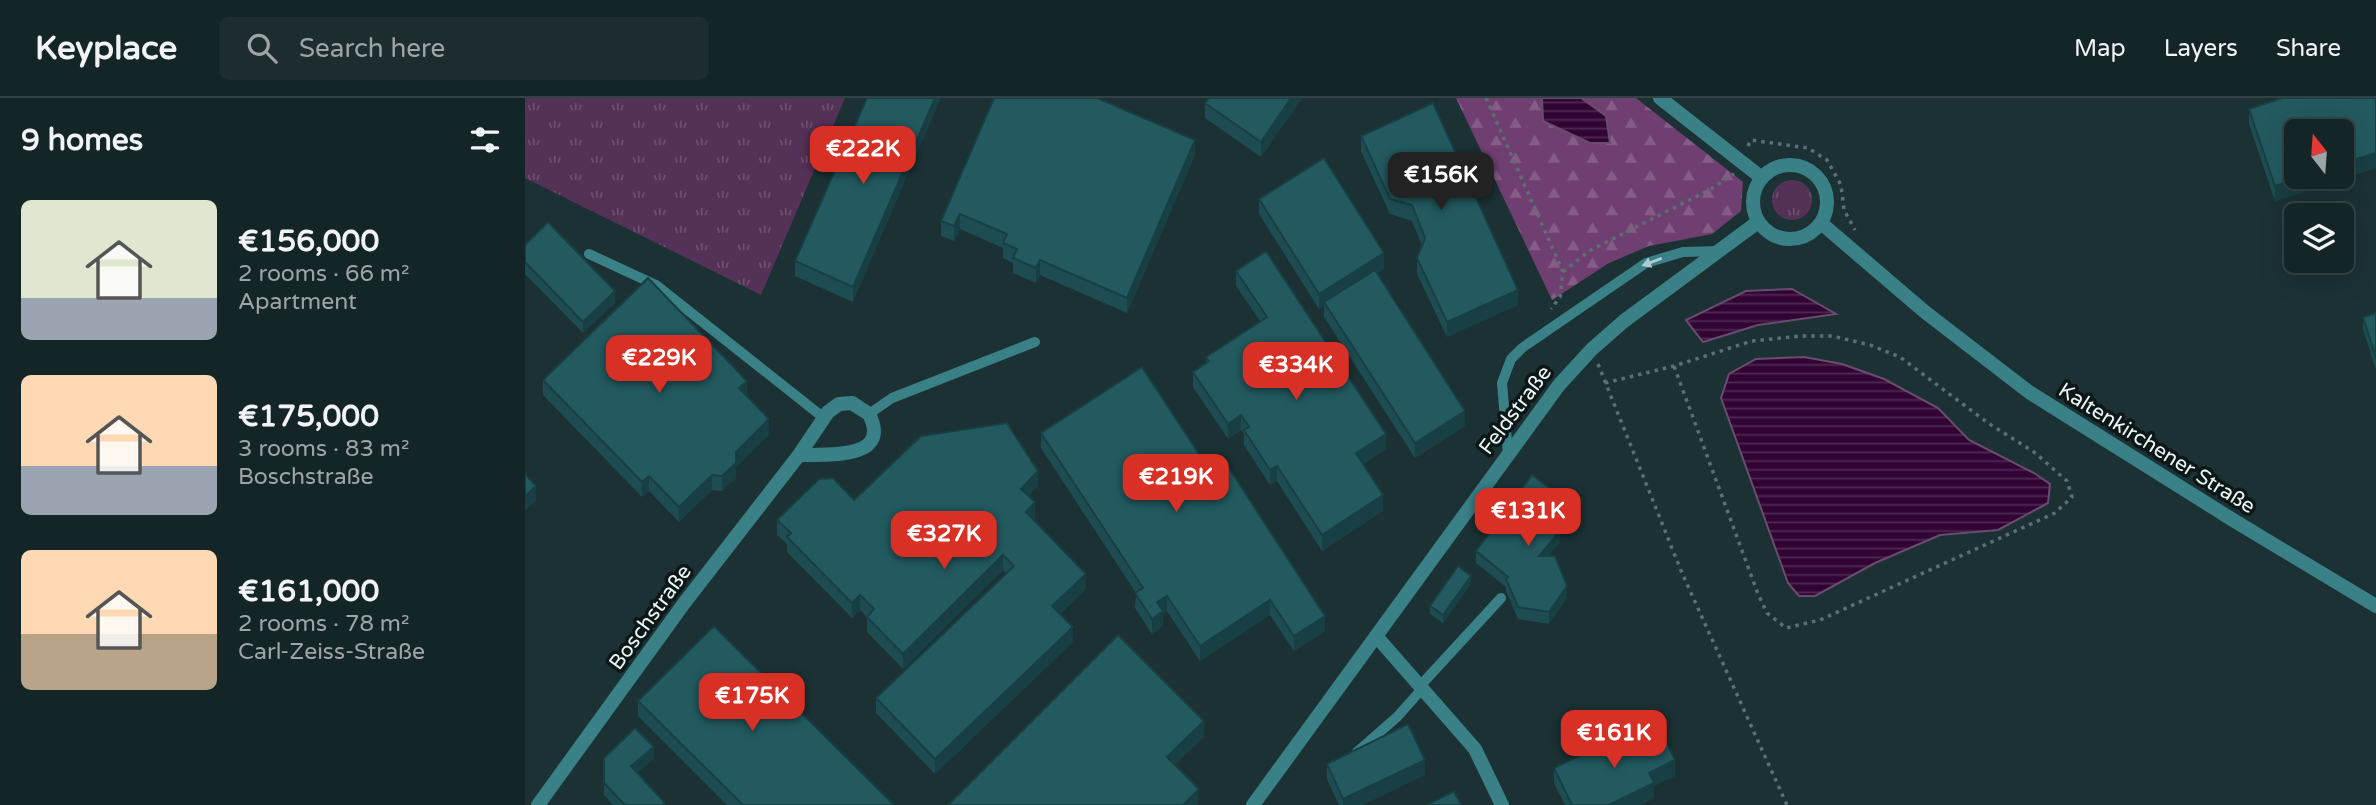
<!DOCTYPE html>
<html lang="en">
<head>
<meta charset="utf-8">
<style>
	body { margin:0; font-family:"Varela Round",sans-serif; background:#1d2d2f; color:#f1f3f6; height:100vh; display:flex; flex-direction:column; font-size:26px; white-space:nowrap }
	* { box-sizing:border-box; margin:0 }
	p { font-size:23px; color:#9da5a7 }
	.icon { flex:none; width:38px; height:38px; fill:none; stroke:currentColor; stroke-width:2; stroke-linecap:round; stroke-linejoin:round }
	.map { position:relative; flex:1; overflow:hidden }
	.drawer { display:flex; flex-direction:column; background:#142527; width:525px }
	.drawer>* { flex:none }
	.needle { width:46px; rotate:343deg }
	.tools { position:absolute; left:1759px; top:21px; display:grid; gap:14px }
	.tools a { display:grid; place-items:center; width:70px; height:70px; border-radius:10px; background:#142527; box-shadow:0 7px 28px #0002,0 0 0 2px #334244; font-size:35px }
	.price { position:absolute; translate:-50% -60px; padding:0 16px; border-radius:14px; background:#d93025; color:#fff; font-size:23px; line-height:46px; filter:drop-shadow(0 2px 4px #0008) }
	.price::after { content:''; position:absolute; left:50%; top:42px; width:21px; height:16px; margin-left:-10px; background:inherit; clip-path:polygon(0 0,100% 0,50% 100%) }
	.price.selected { background:#222; color:#fff }
	ul { padding:0; list-style:none }
	li { display:flex; align-items:center; gap:21px; height:175px; padding:0 21px }
	li span { display:grid; place-items:center; flex:none; width:196px; height:140px; border-radius:10px; color:#555 }
	li>.icon { margin-inline-start:auto }
	span .icon { width:84px; height:84px; fill:#fffc; stroke-width:1 }
	li b { font-size:30px }
	h2 { display:flex; justify-content:space-between; align-items:center; height:84px; padding:0 21px; font-size:30px }
	header { display:flex; align-items:center; gap:42px; box-sizing:border-box; height:98px; padding:0 35px; background:#142527; border-bottom:2px solid #334244 }
	header strong { font-size:33px }
	nav { display:flex; gap:38px; margin-inline-start:auto; font-size:24px }
	.search { width:490px; height:63px; background:#1d2d2f; display:flex; align-items:center; gap:18px; box-sizing:border-box; padding:0 24px; border-radius:10px; color:#9da5a7; font-size:26px }
	main { display:flex; flex:1; min-height:0 }
	.map>svg:first-child { display:block }
	.grass { fill:url(#grass-tufts) }
	.forest { fill:url(#forest-firs) }
	.water { fill:url(#water-rules); stroke:#684d6f; stroke-width:2 }
	.lines { fill:none; stroke-linecap:round; stroke-linejoin:round }
	.path { stroke:#5c7072; stroke-width:3.5; stroke-dasharray:3.5 5; stroke-linecap:butt }
	.service { stroke:#398087; stroke-width:10 }
	.minor { stroke:#398087; stroke-width:14 }
	.tertiary { stroke:#398087; stroke-width:14 }
	.wall { fill:#1d4d53 }
	.shaded-wall { fill:#183f43 }
	.building { fill:#225a60; stroke:#183f43; stroke-width:2 }
	.oneway { fill:#abcdd0 }
	.labels { text-anchor:middle; stroke-width:7; stroke-linejoin:round; paint-order:stroke }
	.street-label { font-size:21px; fill:#e9f7f8; stroke:#0d1718 }
</style>
</head>
<body>
<header>
<strong>Keyplace</strong>
<div class="search"><svg class="icon" aria-label="search" viewBox="0 0 24 24"><circle cx="10" cy="10" r="6"/><path d="M15 15l6 6"/></svg>Search here</div>
<nav><a>Map</a><a>Layers</a><a>Share</a></nav>
</header>
<main>
<section class="drawer">
<h2>9 homes<svg class="icon" aria-label="filters" viewBox="0 0 24 24"><path d="M4 7h16M4 17h16"/><circle cx="9" cy="7" r="2"/><circle cx="15" cy="17" r="2"/></svg></h2>
<ul>
<li><span style="background:linear-gradient(#dfe7d0 70%,#9aa5b1 0)"><svg class="icon" aria-label="home" viewBox="0 0 24 24"><path d="M3 11l9-7 9 7M6 9v11h12V9"/></svg></span><div><b>€156,000</b><p>2 rooms · 66 m²</p><p>Apartment</p></div></li>
<li><span style="background:linear-gradient(#ffd9b3 65%,#9aa5b1 0)"><svg class="icon" aria-label="home" viewBox="0 0 24 24"><path d="M3 11l9-7 9 7M6 9v11h12V9"/></svg></span><div><b>€175,000</b><p>3 rooms · 83 m²</p><p>Boschstraße</p></div></li>
<li><span style="background:linear-gradient(#ffd9b3 60%,#b9a48a 0)"><svg class="icon" aria-label="home" viewBox="0 0 24 24"><path d="M3 11l9-7 9 7M6 9v11h12V9"/></svg></span><div><b>€161,000</b><p>2 rooms · 78 m²</p><p>Carl-Zeiss-Straße</p></div></li>
</ul>
</section>
<div class="map">
<svg width="1851" height="707" viewBox="0 0 1851 707">
	<defs>
		<pattern id="grass-tufts" width="24" height="20" patternUnits="userSpaceOnUse" patternTransform="scale(1.75)"><rect width="24" height="20" fill="#543156"/><path d="M3 7l-1-3M5 7V3M7 7l1-3M15 17l-1-3M17 17v-4M19 17l1-3" fill="none" stroke="#6d506f"/></pattern>
		<pattern id="forest-firs" width="22" height="20" patternUnits="userSpaceOnUse" patternTransform="scale(1.75)"><rect width="22" height="20" fill="#6f3f71"/><path d="M5 1l3.5 6h-7zM16 11l3.5 6h-7z" fill="#845c86"/></pattern>
		<pattern id="water-rules" width="6" height="5" patternUnits="userSpaceOnUse" patternTransform="scale(1.75)"><rect width="6" height="5" fill="#310434"/><path d="M0 2.5h6" fill="none" stroke="#4f2952"/></pattern>
	</defs>
	<rect width="100%" height="100%" fill="#1b3134"/>
	<!-- grass -->
	<g class="grass">
		<path d="M0 0H320L236 197 0 80Z"/>
		<circle cx="1267" cy="102" r="20"/>
	</g>
	<!-- forest -->
	<path class="forest" d="M931 0H1018V23L1081 18 1056 0H1111L1218 84 1216 113 1187 136 1124 148 1084 165 1027 202Z"/>
	<!-- water -->
	<g class="water">
		<path d="M1017 0H1056L1081 18 1085 45H1065L1018 23Z"/>
		<path d="M1267 191 1311 216 1233 227 1178 244 1161 222 1221 193Z"/>
		<path d="M1279 259 1317 266 1359 281 1413 310 1444 342 1509 375 1525 386 1523 405 1473 432 1415 437 1350 465 1290 498H1274L1263 485 1196 300 1204 276 1231 261Z"/>
	</g>
	<g class="lines">
		<!-- path -->
		<g class="path">
			<path d="M961 0 1038 174 1035 199 1026 211"/>
			<path d="M1223 48 1226 42 1283 50 1302 62 1316 87 1319 112 1330 132"/>
			<path d="M1038 174 1064 153 1184 92 1209 76"/>
			<path d="M1073 266 1157 475 1262 707"/>
			<path d="M1080 285 1149 268 1227 243 1276 238H1307L1345 247 1375 259 1463 325 1509 354 1542 383 1547 399 1530 415 1295 522 1261 530 1242 515 1233 496 1149 268"/>
		</g>
		<!-- service -->
		<g class="service">
			<path d="M64 156 131 187 299 320"/>
			<path d="M344 316 367 300 510 244"/>
			<path d="M983 356 977 285 986 261 997 250 1121 165 1158 154 1194 153"/>
			<path d="M895 588 976 500"/>
			<path d="M832 654 872 619 897 591"/>
		</g>
		<!-- minor -->
		<g class="minor">
			<path d="M852 539 950 651 977 707"/>
			<path d="M13 707 160 504 274 357 303 314 314 306 327 305 344 316C368 363 299 356 274 357"/>
		</g>
		<!-- tertiary -->
		<g class="tertiary">
			<path d="M1135 0 1237 80"/>
			<circle cx="1265" cy="104" r="37"/>
			<path d="M1296 125 1400 214 1504 294 1708 422 1851 508"/>
			<path d="M728 707 1034 287 1067 251 1099 223 1233 124"/>
		</g>
	</g>
	<!-- wall -->
	<g class="wall">
		<path d="M342 0 328 204 270 178V163Z"/>
		<path d="M469 0 670 57 602 215 515 177 511 185 488 175V165L478 160V150L435 131 429 143 416 138V123Z"/>
		<path d="M777 0 736 59 680 20V5Z"/>
		<path d="M1851 0V70L1750 103 1724 26V11Z"/>
		<path d="M836 38 993 207 922 239 892 176V160L897 148 887 123 865 116 836 53Z"/>
		<path d="M734 101 859 170 852 175 940 328 890 360 799 219V208L794 211 734 116Z"/>
		<path d="M0 147 90 205 58 235 0 176Z"/>
		<path d="M1794 163H1814L1810 165H1801Z"/>
		<path d="M711 173 861 351 838 366 858 413 797 453 752 383 745 387 719 347V336L716 332 703 341 668 289V274L681 265V259L735 223 711 188Z"/>
		<path d="M1851 215V272L1838 231V219Z"/>
		<path d="M18 282 222 298 244 336 211 369V380L197 393 187 392 154 424 124 393 117 399 18 297Z"/>
		<path d="M516 335 687 376 800 533 769 553 745 517 675 563 642 513 638 516V528L627 536 610 510 611 495 516 350Z"/>
		<path d="M513 388 503 398 510 420 508 422 561 491 535 516 548 544 410 676 351 615V600L481 475 478 472 378 571 342 534V519L335 512 327 520 262 454V446L252 437V422Z"/>
		<path d="M1038 412 1027 426 1035 444 1023 458 1042 500 1024 526 993 521 981 493V489L951 465V453Z"/>
		<path d="M946 486 918 525 905 516V508Z"/>
		<path d="M113 603 369 707H202L113 618Z"/>
		<path d="M79 660H129L112 675 140 707H88L79 697Z"/>
		<path d="M802 666 900 677 837 707H814L802 681Z"/>
		<path d="M1029 670 1150 678 1129 688V700L1115 707H1040L1029 685Z"/>
	</g>
	<!-- shaded-wall -->
	<g class="shaded-wall">
		<path d="M410 0H416L328 204V189Z"/>
		<path d="M766 0H777L736 59V44Z"/>
		<path d="M670 42V57L602 215V200Z"/>
		<path d="M1851 55V70L1750 103V88L1778 79H1816V66Z"/>
		<path d="M435 116V131L429 143V128Z"/>
		<path d="M1830 126 1829 147 1825 155 1816 161V149Z"/>
		<path d="M859 155V170L801 207 799 204V208L794 211V196Z"/>
		<path d="M515 162V177L511 185V170Z"/>
		<path d="M993 192V207L922 239V224Z"/>
		<path d="M90 193V205L58 235V224Z"/>
		<path d="M222 283V298L214 290Z"/>
		<path d="M940 313V328L890 360V345Z"/>
		<path d="M716 317V332L703 341V326Z"/>
		<path d="M244 321V336L211 369V380L197 393V378L211 354Z"/>
		<path d="M861 336V351L831 371V355Z"/>
		<path d="M752 368V383L745 387V372Z"/>
		<path d="M513 373V388L496 407V391Z"/>
		<path d="M187 377V392L154 424V409Z"/>
		<path d="M124 378V393L117 399V384Z"/>
		<path d="M11 388V403L0 413V398Z"/>
		<path d="M858 397V413L797 453V437Z"/>
		<path d="M1038 400V412L1021 433V421Z"/>
		<path d="M510 404V420L501 430V414Z"/>
		<path d="M1035 433V444L1014 469V458Z"/>
		<path d="M478 457V472L378 571V556Z"/>
		<path d="M561 476V491L527 523V508Z"/>
		<path d="M946 478V486L918 525V517Z"/>
		<path d="M1042 488V500L1024 526V514Z"/>
		<path d="M335 497V512L327 520V505Z"/>
		<path d="M642 498V513L638 516V528L627 536V521L632 504Z"/>
		<path d="M745 502V517L675 563V548Z"/>
		<path d="M800 518V533L769 553V538Z"/>
		<path d="M548 529V544L410 676V661Z"/>
		<path d="M679 623V639L642 675V659Z"/>
		<path d="M129 649V660L106 680V668Z"/>
		<path d="M900 662V677L837 707H818V701Z"/>
		<path d="M1150 662V678L1129 688V700L1115 707H1084L1124 675Z"/>
		<path d="M674 691 673 707H658Z"/>
	</g>
	<!-- building -->
	<g class="building">
		<path d="M342 0H410L328 189 270 163Z"/>
		<path d="M469 0H572L670 42 602 200 515 162 511 170 488 160 492 151 478 145 482 136 435 116 429 128 416 123Z"/>
		<path d="M684 0H766L736 44 680 5Z"/>
		<path d="M1757 0H1851V55L1816 66V33H1771V79H1778L1750 88 1724 11Z"/>
		<path d="M908 5 993 192 922 224 892 160 900 140 887 107 865 101 836 38Z"/>
		<path d="M799 60 859 155 794 196 734 101Z"/>
		<path d="M1802 104H1812L1821 109 1830 126 1829 135 1825 144 1816 149V117H1783L1784 114 1792 107Z"/>
		<path d="M23 124 90 193 58 224 0 164V147Z"/>
		<path d="M741 153 861 336 831 355 858 397 797 437 752 368 745 372 719 332 724 329 716 317 703 326 668 274 684 263 681 259 742 219 711 173Z"/>
		<path d="M850 172 940 313 890 345 799 204Z"/>
		<path d="M123 180 222 283 214 290 244 321 211 354V365L197 378 187 377 154 409 124 378 117 384 18 282Z"/>
		<path d="M1851 215V260L1838 219Z"/>
		<path d="M617 269 687 376 702 367 800 518 769 538 745 502 675 548 642 498 632 504 638 513 627 521 610 495 618 490 516 335Z"/>
		<path d="M482 325 513 373 496 391 510 404 501 414 561 476 527 508 548 529 410 661 351 600 489 468 478 457 378 556 342 519 349 511 335 497 327 505 262 439 266 435 252 422 294 381 308 380 329 402 396 338Z"/>
		<path d="M0 376 11 388 0 398Z"/>
		<path d="M1007 377 1038 400 1021 421 1035 433 1014 458H1030L1042 488 1024 514 993 509 981 481 983 479 951 453Z"/>
		<path d="M933 468 946 478 918 517 905 508Z"/>
		<path d="M189 528 369 707H218L113 603Z"/>
		<path d="M593 537 679 623 642 659 674 691 658 707H423Z"/>
		<path d="M883 626 900 662 818 701 802 666Z"/>
		<path d="M110 630 129 649 106 668 140 705 138 707H100L79 685V660Z"/>
		<path d="M1136 633 1150 662 1124 675 1129 685 1084 707H1047L1029 670 1105 634 1110 645Z"/>
		<path d="M929 693 936 707H902Z"/>
	</g>
	<!-- one-way arrows -->
	<defs><path id="oneway-solid" d="M-6-.8H1V-3.2L6.5 0L1 3.2V.8H-6Z" transform="scale(1.75)"/></defs>
	<use class="oneway" href="#oneway-solid" transform="translate(1127 164) rotate(159)"/>
	<g class="labels">
		<!-- street labels -->
		<g class="street-label">
			<text transform="translate(990 312) rotate(-53)" y="7">Feldstraße</text>
			<text transform="translate(1632 350) rotate(32)" y="7">Kaltenkirchener Straße</text>
			<text transform="translate(125 519) rotate(-54)" y="7">Boschstraße</text>
		</g>
	</g>
</svg>
<div class="tools">
<a><svg class="needle" viewBox="-14 -14 28 28"><path d="M0-13l5 13h-10z" fill="#e53935"/><path d="M0 13l5-13h-10z" fill="#9da5a7"/></svg></a>
<a><svg class="icon" aria-label="layers" viewBox="0 0 24 24"><path d="M12 4l9 5-9 5-9-5zM3 14l9 5 9-5"/></svg></a>
</div>
<b class="price" style="left:338px;top:88px">€222K</b>
<b class="price selected" style="left:916px;top:114px">€156K</b>
<b class="price" style="left:134px;top:297px">€229K</b>
<b class="price" style="left:771px;top:304px">€334K</b>
<b class="price" style="left:651px;top:416px">€219K</b>
<b class="price" style="left:1003px;top:450px">€131K</b>
<b class="price" style="left:419px;top:473px">€327K</b>
<b class="price" style="left:227px;top:635px">€175K</b>
<b class="price" style="left:1089px;top:672px">€161K</b>
</div>
</main>
</body>
</html>
